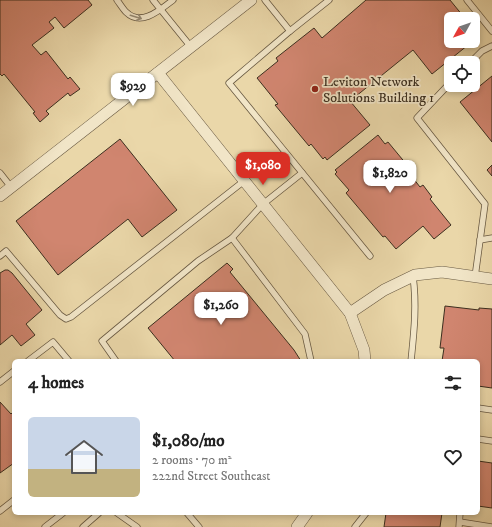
<!DOCTYPE html>
<html lang="en">
<head>
<meta charset="utf-8">
<style>
	body { margin:0; font-family:"IM FELL DW Pica",serif; background:#f2f2f2; color:#222; height:100vh; display:flex; flex-direction:column; font-size:15px; white-space:nowrap }
	* { box-sizing:border-box; margin:0 }
	p { font-size:13px; color:#767676 }
	.icon { flex:none; width:22px; height:22px; fill:none; stroke:currentColor; stroke-width:2; stroke-linecap:round; stroke-linejoin:round }
	.map { position:relative; flex:1; overflow:hidden }
	.drawer { position:absolute; left:12px; top:359px; width:468px; height:156px; display:flex; flex-direction:column; background:#fff; border-radius:6px; box-shadow:0 2px 6px #0003 }
	.drawer>* { flex:none }
	.needle { width:26px; rotate:230deg }
	.tools { position:absolute; left:444px; top:12px; display:grid; gap:8px }
	.tools a { display:grid; place-items:center; width:36px; height:36px; border-radius:6px; background:#fff; box-shadow:0 2px 6px #0003; font-size:20px }
	.price { position:absolute; translate:-50% -34px; padding:0 9px; border-radius:8px; background:#fff; color:#222; font-size:13px; line-height:26px; filter:drop-shadow(0 1px 2px #0008) }
	.price::after { content:''; position:absolute; left:50%; top:24px; width:12px; height:9px; margin-left:-6px; background:inherit; clip-path:polygon(0 0,100% 0,50% 100%) }
	.price.active { background:#d93025; color:#fff }
	ul { padding:0; list-style:none }
	li { display:flex; align-items:center; gap:12px; height:100px; padding:0 16px }
	li+li { border-top:1px solid #e0e0e0 }
	li span { display:grid; place-items:center; flex:none; width:112px; height:80px; border-radius:6px; color:#555 }
	li>.icon { margin-inline-start:auto }
	span .icon { width:48px; height:48px; fill:#fffc; stroke-width:1 }
	li b { font-size:17px }
	h2 { display:flex; justify-content:space-between; align-items:center; height:48px; padding:0 16px; font-size:17px }
	.map>svg:first-child { display:block }
	.building { fill:#d0856f; stroke:#3c2f1f }
	.lines { fill:none; stroke-linecap:round; stroke-linejoin:round }
	.service-casing { stroke:#685942; stroke-width:7 }
	.minor-casing { stroke:#685942; stroke-width:12 }
	.service { stroke:#f1e5c7; stroke-width:5.5 }
	.minor { stroke:#f1e5c7; stroke-width:11 }
	.oneway { stroke:#968a73 }
	.poi-dot { fill:#8f2418; stroke:#f1e5c7; stroke-width:1.5 }
	.labels { text-anchor:middle; stroke-width:3.5; stroke-linejoin:round; paint-order:stroke }
	.poi-label { font-size:14px; fill:#3c2f1f; stroke:#f1e5c7; text-anchor:start }
</style>
</head>
<body>
<div class="map">
<svg width="492" height="527" viewBox="0 0 492 527">
	<rect width="100%" height="100%" fill="#ead7a9"/>
	<filter id="stains"><feTurbulence type="fractalNoise" baseFrequency=".005" numOctaves="4"/><feColorMatrix values="0 0 0 0 .2 0 0 0 0 .09 0 0 0 0 .02 0 0 0 .5 -.17"/></filter>
	<radialGradient id="worn" r=".72"><stop offset=".6" stop-color="#630" stop-opacity="0"/><stop offset="1" stop-color="#630" stop-opacity=".3"/></radialGradient>
	<!-- building -->
	<g class="building">
		<path d="M0 0H88L92 5 64 28 55 17 49 22 54 28 32 45 41 55 46 51 68 79 70 77 80 89 70 96 68 93 46 111 49 114 40 122 33 113 35 112 4 74 2 76 0 74Z"/>
		<path d="M366 0H450L463 16 461 18 462 19H451V41H473L432 74 413 50 350 101 370 125 327 160 325 157 323 159 311 144 309 146 275 105 278 104 257 78 278 61 276 58 314 28 322 38Z"/>
		<path d="M473 33 477 38 473 41Z"/>
		<path d="M492 76V142L460 102Z"/>
		<path d="M378 135 385 144 388 142 412 171 409 173 420 187 423 185 432 197 430 199 451 225 434 239 423 226 396 249 385 236 383 237 346 193 349 190 335 174 337 172 335 170Z"/>
		<path d="M120 139 177 210 142 237 128 219 58 275 16 221Z"/>
		<path d="M492 165V176L487 170Z"/>
		<path d="M227 263 233 269 230 272 294 350 301 361H175L148 328Z"/>
		<path d="M5 270H8L12 273 42 310 26 324 35 335 21 346 12 335 0 345V273Z"/>
		<path d="M445 306 479 310V308L492 309V388L478 386V361H442L444 348H440Z"/>
		<path d="M0 402 11 414 14 411V463L0 473Z"/>
		<path d="M478 461 492 463V508L478 506Z"/>
		<path d="M386 513H442L440 527H384Z"/>
	</g>
	<g class="lines">
		<defs>
			<g id="service">
				<path d="M117 0C120 4 123 9 126 12 141 27 160 10 173 0"/>
				<path d="M153 0 191 47"/>
				<path d="M265 0 290 31"/>
				<path d="M329 0 290 31 229 83 370 256"/>
				<path d="M467 0 492 31"/>
				<path d="M470 63 482 51 492 46"/>
				<path d="M451 82 417 118 485 204 475 277"/>
				<path d="M0 173 11 187"/>
				<path d="M232 238 263 204 302 173"/>
				<path d="M480 240 492 238"/>
				<path d="M0 256 6 251 60 315 66 319 71 317 244 181"/>
				<path d="M28 361 53 342 69 361"/>
				<path d="M116 361 102 341 198 261 232 238 305 334 311 361"/>
				<path d="M411 361C414 332 417 306 413 276"/>
				<path d="M0 382 14 371"/>
				<path d="M478 408 492 410"/>
				<path d="M478 439 492 441"/>
				<path d="M0 511 14 500"/>
				<path d="M117 513 137 527"/>
				<path d="M187 513 199 527"/>
				<path d="M460 522 492 527"/>
				<path d="M45 527 63 513"/>
				<path d="M83 527 99 513"/>
				<path d="M355 527 366 513"/>
				<path d="M459 527 460 513"/>
			</g>
			<g id="minor">
				<path d="M158 73 350 313 364 350 365 361"/>
				<path d="M0 196 251 0"/>
				<path d="M350 313 384 290 415 275 442 272 492 279"/>
				<path d="M297 527 307 513"/>
			</g>
		</defs>
		<!-- service casing -->
		<use href="#service" class="service-casing"/>
		<!-- minor casing -->
		<use href="#minor" class="minor-casing"/>
		<!-- service -->
		<use href="#service" class="service"/>
		<!-- minor -->
		<use href="#minor" class="minor"/>
	</g>
	<!-- one-way arrows -->
	<defs><path id="oneway-shaft" d="M-6 0H5M1.5-3L5.5 0L1.5 3" fill="none" stroke-width="1.6" stroke-linecap="round" stroke-linejoin="round"/></defs>
	<use class="oneway" href="#oneway-shaft" transform="translate(136 17) rotate(17)"/>
	<!-- markers -->
	<circle class="poi-dot" cx="315" cy="89" r="4"/>
	<g class="labels">
		<!-- poi labels -->
		<g class="poi-label">
			<text x="323" y="86">Leviton Network<tspan x="323" dy="16">Solutions Building 1</tspan></text>
		</g>
	</g>
	<rect width="100%" height="100%" filter="url(#stains)"/>
	<rect width="100%" height="100%" fill="url(#worn)"/>
</svg>
<div class="tools">
<a><svg class="needle" viewBox="-14 -14 28 28"><path d="M0-13l5 13h-10z" fill="#e53935"/><path d="M0 13l5-13h-10z" fill="#767676"/></svg></a>
<a><svg class="icon" aria-label="locate" viewBox="0 0 24 24"><circle cx="12" cy="12" r="6"/><path d="M12 2v4M12 18v4M2 12h4M18 12h4"/></svg></a>
</div>
<b class="price" style="left:133px;top:107px">$929</b>
<b class="price active" style="left:263px;top:186px">$1,080</b>
<b class="price" style="left:390px;top:194px">$1,820</b>
<b class="price" style="left:221px;top:326px">$1,260</b>
<section class="drawer">
<h2>4 homes<svg class="icon" aria-label="filters" viewBox="0 0 24 24"><path d="M4 7h16M4 17h16"/><circle cx="9" cy="7" r="2"/><circle cx="15" cy="17" r="2"/></svg></h2>
<ul>
<li><span style="background:linear-gradient(#c9d6e8 65%,#c2b280 0)"><svg class="icon" aria-label="home" viewBox="0 0 24 24"><path d="M3 11l9-7 9 7M6 9v11h12V9"/></svg></span><div><b>$1,080/mo</b><p>2 rooms · 70 m²</p><p>222nd Street Southeast</p></div><svg class="icon" aria-label="heart" viewBox="0 0 24 24"><path d="M12 20l-8-8c-3-5 5-10 8-4 3-6 11-1 8 4z"/></svg></li>
</ul>
</section>
</div>
</body>
</html>
